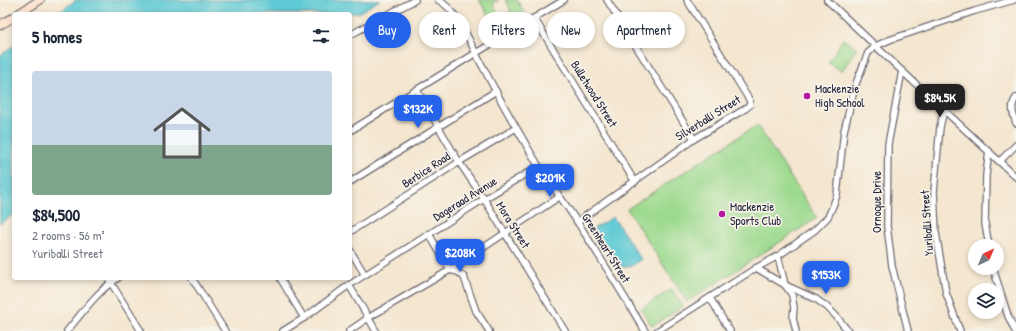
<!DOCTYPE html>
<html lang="en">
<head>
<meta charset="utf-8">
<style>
	body { margin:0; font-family:"Patrick Hand",sans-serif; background:#f2f2f3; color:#1f2937; height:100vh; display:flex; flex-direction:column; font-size:15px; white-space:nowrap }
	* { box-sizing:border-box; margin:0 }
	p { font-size:13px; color:#747a83 }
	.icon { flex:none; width:22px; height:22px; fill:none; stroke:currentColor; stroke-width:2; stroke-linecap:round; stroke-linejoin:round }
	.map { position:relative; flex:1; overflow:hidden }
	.details { position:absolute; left:12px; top:12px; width:340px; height:268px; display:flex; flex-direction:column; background:#fff; border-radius:4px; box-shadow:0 2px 6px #0003 }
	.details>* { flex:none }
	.top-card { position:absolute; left:364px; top:12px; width:380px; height:36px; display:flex; gap:8px }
	.needle { width:26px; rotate:44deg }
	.fabs { position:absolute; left:968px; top:239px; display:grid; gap:8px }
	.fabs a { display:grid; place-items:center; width:36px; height:36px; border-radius:50%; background:#fff; box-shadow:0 2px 6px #0003; font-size:20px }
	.price { position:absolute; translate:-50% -34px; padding:0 9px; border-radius:8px; background:#2563eb; color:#fff; font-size:13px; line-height:26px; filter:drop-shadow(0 1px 2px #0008) }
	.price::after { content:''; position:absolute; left:50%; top:24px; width:12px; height:9px; margin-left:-6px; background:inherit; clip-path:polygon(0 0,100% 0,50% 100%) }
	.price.active { background:#222; color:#fff }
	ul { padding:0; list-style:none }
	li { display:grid; align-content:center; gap:8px; height:212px; padding:0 20px }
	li+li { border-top:1px solid #e0e1e3 }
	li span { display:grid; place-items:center; height:124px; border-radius:4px; color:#555 }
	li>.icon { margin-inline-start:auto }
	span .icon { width:72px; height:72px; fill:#fffc; stroke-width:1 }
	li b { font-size:17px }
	h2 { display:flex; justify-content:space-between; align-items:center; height:48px; padding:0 20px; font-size:17px }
	.tag { padding:0 14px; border-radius:18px; background:#fff; box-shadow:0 2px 6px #0003; font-size:14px; line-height:36px }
	.tag.active { background:#2563eb; color:#fff }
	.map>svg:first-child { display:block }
	.green { fill:#9dda8f; stroke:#607e65 }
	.water { fill:#5cc9d4; stroke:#3f7688 }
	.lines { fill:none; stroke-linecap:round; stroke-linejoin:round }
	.street-casing { stroke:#6c676f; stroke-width:8 }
	.secondary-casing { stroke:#6c676f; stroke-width:10 }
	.street { stroke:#fff; stroke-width:5.5 }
	.secondary { stroke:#fde4d0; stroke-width:8 }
	.poi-dot { fill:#b5179e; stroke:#f7f3e8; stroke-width:1.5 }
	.labels { text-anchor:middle; stroke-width:3.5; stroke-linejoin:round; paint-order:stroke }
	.poi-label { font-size:12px; fill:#22223b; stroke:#f7f3e8; text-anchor:start }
	.street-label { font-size:12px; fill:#22223b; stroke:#f7f3e8 }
</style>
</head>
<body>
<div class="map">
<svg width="1016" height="331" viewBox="0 0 1016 331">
	<rect width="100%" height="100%" fill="#f7f3e8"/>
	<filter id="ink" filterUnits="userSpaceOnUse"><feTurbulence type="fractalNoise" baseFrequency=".025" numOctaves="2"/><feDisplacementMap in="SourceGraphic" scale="8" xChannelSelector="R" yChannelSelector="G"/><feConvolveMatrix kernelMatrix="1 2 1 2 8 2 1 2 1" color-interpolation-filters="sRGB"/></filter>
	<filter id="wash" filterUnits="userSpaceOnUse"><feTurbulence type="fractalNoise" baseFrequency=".012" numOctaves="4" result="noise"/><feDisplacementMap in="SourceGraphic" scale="16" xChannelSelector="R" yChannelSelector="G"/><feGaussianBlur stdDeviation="0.9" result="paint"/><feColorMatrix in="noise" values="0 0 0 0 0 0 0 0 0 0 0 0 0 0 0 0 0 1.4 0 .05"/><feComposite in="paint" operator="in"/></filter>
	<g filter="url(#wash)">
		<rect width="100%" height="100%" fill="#f4e6cf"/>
		<!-- green -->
		<g class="green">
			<path d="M479 0H499L493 4 500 17 502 16 506 22 512 19 508 12 511 10 505 0H517L527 17 499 33Z"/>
			<path d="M843 39 857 48 842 71 828 63Z"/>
			<path d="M757 125 817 218 687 302 627 209Z"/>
			<path d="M672 289 683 307 652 326 641 309Z"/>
		</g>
		<!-- water -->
		<g class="water">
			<path d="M76 0H380L358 13H345L343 14H57Z"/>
			<path d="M14 45V214L0 224V56Z"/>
			<path d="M613 217 641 259 632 266 617 267 593 229Z"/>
		</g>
	</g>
	<g filter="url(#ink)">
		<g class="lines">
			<defs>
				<g id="street">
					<path d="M438 0C459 10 472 48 483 67 500 100 519 133 538 165 551 185 565 203 578 223 601 258 623 295 645 331"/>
					<path d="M607 0 694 139"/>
					<path d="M827 0 902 71 1016 177"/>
					<path d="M534 18 635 182"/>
					<path d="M350 35 415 0"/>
					<path d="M902 71 888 144 887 226 892 266 908 331"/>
					<path d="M417 90 459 162 484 199 565 331"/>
					<path d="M1016 98C1010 106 1013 114 1016 123"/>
					<path d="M944 110 940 127 934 192 936 233 946 293 960 331"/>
					<path d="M350 131 476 53 564 0"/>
					<path d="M989 151 986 175 985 224 989 246"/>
					<path d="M1000 161 1016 145"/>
					<path d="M350 182 496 91"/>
					<path d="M577 222 694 139 745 109 750 105V101L687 0"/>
					<path d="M350 232 459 162 516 128"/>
					<path d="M429 234 450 270 458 272 464 277 476 311 489 331"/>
					<path d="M350 250 365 275"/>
					<path d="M778 256 785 285 792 295 794 308 793 318 796 331"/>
					<path d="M756 268 785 285 816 299 827 307 836 316 848 331"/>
					<path d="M993 268 1008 316 1015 331"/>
					<path d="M108 278 141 331"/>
					<path d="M192 278 225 331"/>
					<path d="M280 278 304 318"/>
					<path d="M349 285 376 331"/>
					<path d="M710 298 730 331"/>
					<path d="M67 331C83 312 97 291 118 278"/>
					<path d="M283 331 304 318 349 285 484 199 539 166"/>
					<path d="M349 331 368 318 450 270 559 197"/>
					<path d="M657 331 756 268 778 256 815 230 828 217 832 208 837 195 844 131 855 86 868 53 876 46 889 40 975 11 1014 0"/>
				</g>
				<g id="secondary">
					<path d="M18 14 40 0"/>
					<path d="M0 25 14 17"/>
				</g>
			</defs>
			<!-- street casing -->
			<use href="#street" class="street-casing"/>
			<!-- secondary casing -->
			<use href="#secondary" class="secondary-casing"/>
			<!-- street -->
			<use href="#street" class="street"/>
			<!-- secondary -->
			<use href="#secondary" class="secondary"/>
		</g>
	</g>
	<!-- markers -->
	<g class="poi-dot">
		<circle cx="807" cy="96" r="4"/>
		<circle cx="722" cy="214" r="4"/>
	</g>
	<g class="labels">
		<!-- poi labels -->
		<g class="poi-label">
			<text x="815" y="93">Mackenzie<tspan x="815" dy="14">High School</tspan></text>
			<text x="730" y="211">Mackenzie<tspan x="730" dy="14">Sports Club</tspan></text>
		</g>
		<!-- street labels -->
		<g class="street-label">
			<text transform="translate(594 94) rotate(58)" y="4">Bulletwood Street</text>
			<text transform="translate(708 118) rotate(-32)" y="4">Silverballi Street</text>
			<text transform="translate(426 170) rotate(-33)" y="4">Berbice Road</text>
			<text transform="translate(465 199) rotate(-32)" y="4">Dageraad Avenue</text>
			<text transform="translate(877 202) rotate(-90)" y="4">Ornoque Drive</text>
			<text transform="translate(927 223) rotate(-94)" y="4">Yuriballi Street</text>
			<text transform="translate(513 225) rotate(58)" y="4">Mora Street</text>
			<text transform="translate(606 248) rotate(58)" y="4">Greenheart Street</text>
		</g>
	</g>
</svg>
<div class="fabs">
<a><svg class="needle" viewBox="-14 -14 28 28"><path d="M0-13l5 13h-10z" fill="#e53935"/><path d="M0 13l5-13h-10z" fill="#747a83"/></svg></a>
<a><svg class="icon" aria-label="layers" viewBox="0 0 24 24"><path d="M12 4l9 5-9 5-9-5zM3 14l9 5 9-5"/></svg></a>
</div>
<b class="price active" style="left:940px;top:118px">$84.5K</b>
<b class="price" style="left:418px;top:129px">$132K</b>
<b class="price" style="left:550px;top:198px">$201K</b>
<b class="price" style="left:460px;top:273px">$208K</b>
<b class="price" style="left:826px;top:295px">$153K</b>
<div class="top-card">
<a class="tag active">Buy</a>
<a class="tag">Rent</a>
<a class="tag">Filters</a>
<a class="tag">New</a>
<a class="tag">Apartment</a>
</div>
<section class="details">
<h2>5 homes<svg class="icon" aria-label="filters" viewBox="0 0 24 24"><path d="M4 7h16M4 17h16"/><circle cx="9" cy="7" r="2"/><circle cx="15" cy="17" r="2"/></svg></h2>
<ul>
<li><span style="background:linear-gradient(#c9d6e8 60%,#7fa58c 0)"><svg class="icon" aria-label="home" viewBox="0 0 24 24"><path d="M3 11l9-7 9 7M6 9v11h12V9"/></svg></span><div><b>$84,500</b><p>2 rooms · 56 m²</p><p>Yuriballi Street</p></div></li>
</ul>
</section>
</div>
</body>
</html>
